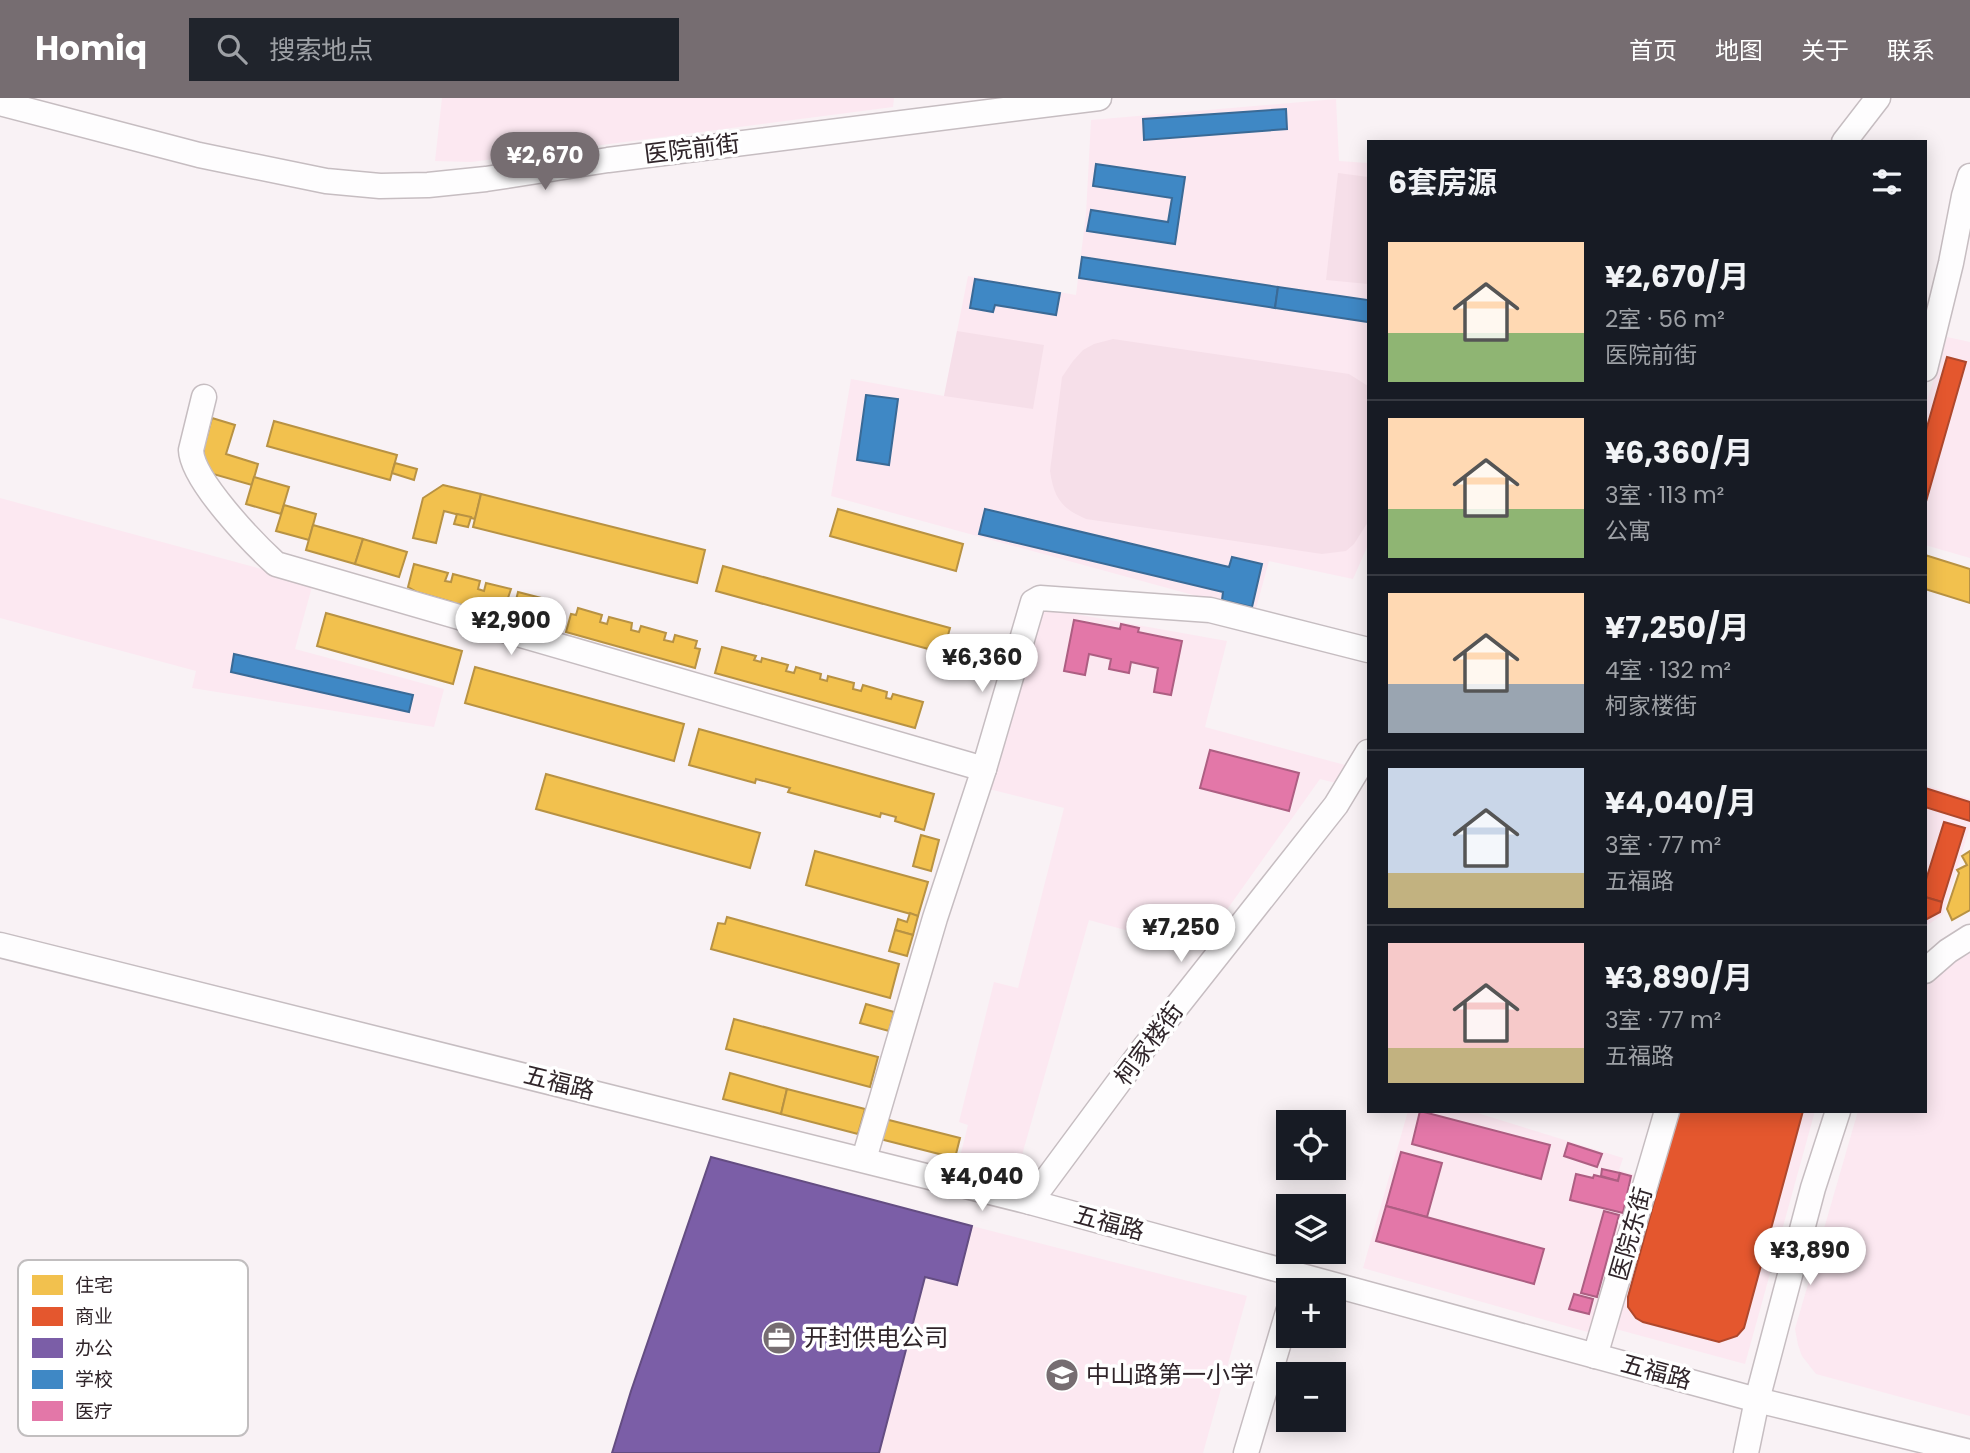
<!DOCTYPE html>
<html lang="zh">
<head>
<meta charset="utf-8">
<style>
	body { margin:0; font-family:Poppins,"Noto Sans SC",sans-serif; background:#20242c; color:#f1f3f6; height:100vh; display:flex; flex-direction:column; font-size:26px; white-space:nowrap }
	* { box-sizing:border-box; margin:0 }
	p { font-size:23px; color:#9ea1a6 }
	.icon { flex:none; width:38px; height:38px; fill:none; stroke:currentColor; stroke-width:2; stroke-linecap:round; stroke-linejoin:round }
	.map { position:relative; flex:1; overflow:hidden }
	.side { position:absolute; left:1367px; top:42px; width:560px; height:973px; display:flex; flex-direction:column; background:#171b24; border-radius:0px; box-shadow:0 4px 18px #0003 }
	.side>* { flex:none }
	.fabs { position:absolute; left:1276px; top:1012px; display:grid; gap:14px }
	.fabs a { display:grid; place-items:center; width:70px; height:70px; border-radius:0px; background:#171b24; box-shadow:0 4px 18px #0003; font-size:35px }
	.price { position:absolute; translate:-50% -60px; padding:0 16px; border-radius:24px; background:#fff; color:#222; font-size:23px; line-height:46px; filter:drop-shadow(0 2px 4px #0008) }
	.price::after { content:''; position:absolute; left:50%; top:42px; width:21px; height:16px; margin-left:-10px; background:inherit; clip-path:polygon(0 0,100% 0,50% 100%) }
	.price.current { background:#766d71; color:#fff }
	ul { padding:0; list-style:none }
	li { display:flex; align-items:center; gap:21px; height:175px; padding:0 21px }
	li+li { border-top:2px solid #363941 }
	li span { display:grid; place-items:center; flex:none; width:196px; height:140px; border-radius:0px; color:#555 }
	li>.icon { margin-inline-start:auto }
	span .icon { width:84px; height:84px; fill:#fffc; stroke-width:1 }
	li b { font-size:30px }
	h2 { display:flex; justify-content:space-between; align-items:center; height:84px; padding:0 21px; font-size:30px }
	header { display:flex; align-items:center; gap:42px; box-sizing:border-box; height:98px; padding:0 35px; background:#766d71; color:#fff }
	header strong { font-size:33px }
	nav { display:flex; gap:38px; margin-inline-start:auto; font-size:24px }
	.search { width:490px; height:63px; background:#20242c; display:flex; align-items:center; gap:18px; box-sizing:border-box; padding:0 24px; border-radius:0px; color:#9ea1a6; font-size:26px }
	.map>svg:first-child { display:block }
	.built { fill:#fce8f1 }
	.green { fill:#f6dfe9 }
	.homes { fill:#f2c14e; stroke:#b89243; stroke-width:2 }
	.shops { fill:#e4572e; stroke:#ae482d; stroke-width:2 }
	.offices { fill:#7b5ea7; stroke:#644d82; stroke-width:2 }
	.schools { fill:#3f88c5; stroke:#3a6a96; stroke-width:2 }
	.health { fill:#e377a8; stroke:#ad5e82; stroke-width:2 }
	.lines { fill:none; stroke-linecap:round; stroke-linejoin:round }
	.minor-casing { stroke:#c6bdc1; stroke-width:27 }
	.minor { stroke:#fefdfe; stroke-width:24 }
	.labels { text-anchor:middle; stroke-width:7; stroke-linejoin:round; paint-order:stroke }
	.street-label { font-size:24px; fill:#30252a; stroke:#fff }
	.poi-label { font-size:24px; fill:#30252a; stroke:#fff; text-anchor:start }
	.key { fill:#fff; stroke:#c1bebf; stroke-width:2 }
	.key-label { font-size:19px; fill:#30252a }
</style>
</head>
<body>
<header>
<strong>Homiq</strong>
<div class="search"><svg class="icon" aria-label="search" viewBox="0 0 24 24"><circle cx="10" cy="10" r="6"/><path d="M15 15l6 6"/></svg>搜索地点</div>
<nav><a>首页</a><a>地图</a><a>关于</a><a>联系</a></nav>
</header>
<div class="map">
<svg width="1970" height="1355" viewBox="0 0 1970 1355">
	<rect width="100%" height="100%" fill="#f9f2f5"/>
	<!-- built -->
	<g class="built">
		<path d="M442 0H894L893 9 471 64 435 63Z"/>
		<path d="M1336 1 1339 63 1368 65V447L1353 481 1269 463 1255 514 831 398 851 281 944 298 968 178 1076 197 1086 116 1091 22Z"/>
		<path d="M1947 239 1970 244V460L1925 447V309Z"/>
		<path d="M0 400 313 485 295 551 444 591 434 629 192 590 196 573 0 520Z"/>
		<path d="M1036 509 1227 543 1205 629 1345 667 1340 686 1320 681 1216 827 1174 815 1165 843 1089 822 1016 1078 959 1063 968 1027 959 1024 994 884 1018 890 1064 710 981 689Z"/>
		<path d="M1925 687 1970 701V728L1943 816 1925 829Z"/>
		<path d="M1970 854V1318L1816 1276 1802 1258 1798 1247 1795 1231 1858 1013H1925V887L1935 874Z"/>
		<path d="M1408 1013H1471L1623 1060 1619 1072 1635 1077 1591 1235 1363 1170Z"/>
		<path d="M1672 1013H1815L1745 1266 1612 1230Z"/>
		<path d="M972 1128 1247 1198 1203 1355H879L925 1179 957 1187Z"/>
	</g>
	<!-- green -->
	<g class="green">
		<path d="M1338 75 1368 79V186L1326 182Z"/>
		<path d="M957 233 1044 247 1033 311 944 298Z"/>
		<path d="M1113 241 1349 276 1368 288V424L1354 446 1346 453 1322 456 1086 421C1061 410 1054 400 1050 373L1062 279 1073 263 1083 252 1094 246Z"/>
	</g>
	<!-- homes -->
	<g class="homes">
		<path d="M212 320 235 327 226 356 258 366 252 387 213 376 204 361V349Z"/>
		<path d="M274 323 397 357 390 382 267 348Z"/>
		<path d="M395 365 417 371 414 382 392 375Z"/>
		<path d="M254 379 289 389 281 416 246 406Z"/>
		<path d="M443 387 481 396 475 421 444 413 436 445 413 440 423 400Z"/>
		<path d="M481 396 705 452 697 485 473 429Z"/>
		<path d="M284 407 316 416 309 442 276 433Z"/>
		<path d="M838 411 963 446 956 473 830 438Z"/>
		<path d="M457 416 471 419 468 429 454 426Z"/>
		<path d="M313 427 363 441 355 466 306 452Z"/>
		<path d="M363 441 407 454 399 479 355 466Z"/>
		<path d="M1925 457 1970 471V505L1925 491Z"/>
		<path d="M414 466 448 475 445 483 451 484 453 476 480 483 478 491 484 493 486 485 511 491 508 500 516 502 518 494 553 503 546 529 536 526 534 531 514 526 516 521 469 508 467 513 450 508 452 504 417 494 408 489Z"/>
		<path d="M723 468 950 530 943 555 716 493Z"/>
		<path d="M578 510 602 517 600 524 607 526 609 519 632 525 631 532 639 534 641 528 666 535 664 542 673 544 675 537 697 543 695 550 700 551 695 570 566 534 571 516 576 517Z"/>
		<path d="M326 515 462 553 453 586 317 548Z"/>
		<path d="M722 549 756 558 754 562 761 564 762 560 788 567 786 573 794 575 796 569 821 576 820 581 827 583 828 578 854 585 853 591 861 593 863 587 887 594 886 600 891 601 893 596 923 604 915 630 715 575Z"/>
		<path d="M475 569 684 626 674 663 465 605Z"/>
		<path d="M699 631 934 696 924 732 895 723 896 719 881 715 880 719 788 694 790 690 756 681 755 685 689 667Z"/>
		<path d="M546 676 760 735 750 770 536 711Z"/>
		<path d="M921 737 939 742 931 773 913 768Z"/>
		<path d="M815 753 928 784 918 818 806 787Z"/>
		<path d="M1970 753V812L1952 822 1947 811 1959 775 1957 772 1967 767 1962 758Z"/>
		<path d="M910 815 918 818 913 837 895 832 898 821 907 824Z"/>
		<path d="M727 819 899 866 890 900 711 851 718 825 725 826Z"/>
		<path d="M895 832 913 837 907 858 889 853Z"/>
		<path d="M866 906 894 914 889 933 860 925Z"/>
		<path d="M734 921 878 959 870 989 726 951Z"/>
		<path d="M730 975 787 991 781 1016 723 1001Z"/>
		<path d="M787 991 865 1011 858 1036 781 1016Z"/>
		<path d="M885 1021 960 1040 955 1060 880 1041Z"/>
	</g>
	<!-- shops -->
	<g class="shops">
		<path d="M1947 259 1966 264 1925 407V336Z"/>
		<path d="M1925 690 1970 704V723L1925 709Z"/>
		<path d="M1944 724 1965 730 1942 804 1925 799V785Z"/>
		<path d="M1925 799 1942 804 1940 814 1925 822Z"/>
		<path d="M1679 1013H1803L1744 1230 1737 1238 1719 1244 1643 1224 1636 1220 1628 1209V1199L1662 1075 1656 1073Z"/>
	</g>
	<!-- offices -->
	<path class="offices" d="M711 1059 972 1128 957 1187 925 1179 879 1355H612L631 1293Z"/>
	<!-- schools -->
	<g class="schools">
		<path d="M1286 11 1287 31 1144 42 1143 21Z"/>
		<path d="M1096 66 1185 79 1175 146 1087 133 1091 112 1168 124 1172 100 1093 88Z"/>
		<path d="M1082 159 1278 189 1275 210 1079 180Z"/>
		<path d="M975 181 1060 195 1056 217 995 207 993 214 970 210Z"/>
		<path d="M1278 189 1368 202V224L1275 210Z"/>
		<path d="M866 297 898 301 889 367 857 362Z"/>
		<path d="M985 411 1229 469 1232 459 1262 466 1252 509 1222 502 1223 494 979 436Z"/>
		<path d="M234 556 413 597 409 614 231 574Z"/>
	</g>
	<!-- health -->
	<g class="health">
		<path d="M1074 522 1120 531 1121 526 1139 530 1138 534 1182 543 1171 597 1154 594 1158 570 1131 564 1129 575 1109 571 1111 561 1089 556 1085 577 1064 573Z"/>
		<path d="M1210 652 1299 675 1289 713 1200 690Z"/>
		<path d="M1420 1013 1550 1047 1541 1081 1412 1046Z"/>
		<path d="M1568 1045 1602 1056 1597 1069 1564 1058Z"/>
		<path d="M1401 1054 1442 1065 1427 1119 1386 1108Z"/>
		<path d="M1602 1071 1620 1075 1618 1083 1601 1078Z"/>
		<path d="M1620 1075 1631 1078 1623 1115 1570 1102 1576 1076 1593 1080 1594 1077 1618 1083Z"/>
		<path d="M1386 1108 1544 1151 1534 1186 1376 1143Z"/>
		<path d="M1604 1113 1619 1117 1597 1199 1581 1195Z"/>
		<path d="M1574 1196 1593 1201 1589 1216 1569 1211Z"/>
	</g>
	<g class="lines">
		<defs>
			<g id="minor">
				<path d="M0 5 199 57 326 83 380 88 428 87 486 81 608 62 1099 0"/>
				<path d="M1844 44 1878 0"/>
				<path d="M1925 271 1951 165 1964 98 1970 78"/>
				<path d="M204 299 191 352C192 382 253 445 276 466L984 671"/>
				<path d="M0 847 1030 1104 1757 1302 1970 1354"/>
				<path d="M1925 873 1948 853 1970 839"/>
				<path d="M864 1061 935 820 984 671 1033 504 1040 500 1210 512 1368 552"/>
				<path d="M1030 1104 1144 950 1336 707 1368 654"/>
				<path d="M1595 1258 1667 1013"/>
				<path d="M1246 1355 1288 1214"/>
				<path d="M1746 1355 1757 1302 1813 1090 1838 1013"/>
			</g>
		</defs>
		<!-- minor casing -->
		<use href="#minor" class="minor-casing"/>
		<!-- minor -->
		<use href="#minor" class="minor"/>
	</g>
	<!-- icons -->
	<defs>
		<symbol id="office-disc" viewBox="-11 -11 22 22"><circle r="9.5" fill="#766d71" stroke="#fff"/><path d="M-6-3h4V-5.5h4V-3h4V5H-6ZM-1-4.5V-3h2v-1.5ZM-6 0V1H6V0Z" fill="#fff"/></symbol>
		<symbol id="school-disc" viewBox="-11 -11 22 22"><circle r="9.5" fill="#766d71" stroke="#fff"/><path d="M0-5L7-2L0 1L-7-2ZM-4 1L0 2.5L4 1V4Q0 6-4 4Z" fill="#fff"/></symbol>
	</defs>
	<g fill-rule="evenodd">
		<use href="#office-disc" x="760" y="1221" width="38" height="38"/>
		<use href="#school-disc" x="1043" y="1258" width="38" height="38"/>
	</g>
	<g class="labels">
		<!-- street labels -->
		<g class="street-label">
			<text transform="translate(692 51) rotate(-7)" y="8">医院前街</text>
			<text transform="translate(1149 946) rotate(-53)" y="8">柯家楼街</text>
			<text transform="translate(559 985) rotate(14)" y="8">五福路</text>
			<text transform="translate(1109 1125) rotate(15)" y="8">五福路</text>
			<text transform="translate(1631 1136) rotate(-74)" y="8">医院东街</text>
			<text transform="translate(1656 1274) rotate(15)" y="8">五福路</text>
		</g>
		<!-- poi labels -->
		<g class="poi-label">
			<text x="804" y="1248">开封供电公司</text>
			<text x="1086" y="1285">中山路第一小学</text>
		</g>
	</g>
	<!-- legend -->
	<rect x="18" y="1162" width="230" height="176" rx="10" class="key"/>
	<rect x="32" y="1177" width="31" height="20" fill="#f2c14e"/>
	<rect x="32" y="1209" width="31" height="19" fill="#e4572e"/>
	<rect x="32" y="1240" width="31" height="20" fill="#7b5ea7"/>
	<rect x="32" y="1272" width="31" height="19" fill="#3f88c5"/>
	<rect x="32" y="1303" width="31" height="20" fill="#e377a8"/>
	<g class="key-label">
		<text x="75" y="1194">住宅</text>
		<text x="75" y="1225">商业</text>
		<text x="75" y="1257">办公</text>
		<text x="75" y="1288">学校</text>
		<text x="75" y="1320">医疗</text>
	</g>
</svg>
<div class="fabs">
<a><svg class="icon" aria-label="locate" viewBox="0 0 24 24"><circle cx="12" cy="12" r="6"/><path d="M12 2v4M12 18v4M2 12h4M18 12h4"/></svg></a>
<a><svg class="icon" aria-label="layers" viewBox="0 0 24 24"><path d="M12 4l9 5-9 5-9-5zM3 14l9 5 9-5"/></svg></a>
<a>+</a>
<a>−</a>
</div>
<b class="price current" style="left:545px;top:94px">¥2,670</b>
<b class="price" style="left:511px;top:559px">¥2,900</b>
<b class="price" style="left:982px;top:596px">¥6,360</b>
<b class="price" style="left:1181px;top:866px">¥7,250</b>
<b class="price" style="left:982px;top:1115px">¥4,040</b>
<b class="price" style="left:1810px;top:1189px">¥3,890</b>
<section class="side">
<h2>6套房源<svg class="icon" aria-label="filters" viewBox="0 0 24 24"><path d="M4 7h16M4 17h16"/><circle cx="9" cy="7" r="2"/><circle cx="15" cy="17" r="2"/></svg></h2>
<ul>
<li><span style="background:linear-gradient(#ffd9b3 65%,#8fb573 0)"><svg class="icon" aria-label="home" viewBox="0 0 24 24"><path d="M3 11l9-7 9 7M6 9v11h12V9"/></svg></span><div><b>¥2,670/月</b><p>2室 · 56 m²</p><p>医院前街</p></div></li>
<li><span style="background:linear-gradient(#ffd9b3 65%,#8fb573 0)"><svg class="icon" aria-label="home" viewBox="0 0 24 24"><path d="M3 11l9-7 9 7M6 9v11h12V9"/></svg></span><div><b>¥6,360/月</b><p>3室 · 113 m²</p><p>公寓</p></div></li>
<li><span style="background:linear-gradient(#ffd9b3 65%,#9aa5b1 0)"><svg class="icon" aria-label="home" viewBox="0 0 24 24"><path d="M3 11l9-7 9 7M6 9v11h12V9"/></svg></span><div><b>¥7,250/月</b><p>4室 · 132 m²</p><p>柯家楼街</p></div></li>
<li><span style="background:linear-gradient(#c9d6e8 75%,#c2b280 0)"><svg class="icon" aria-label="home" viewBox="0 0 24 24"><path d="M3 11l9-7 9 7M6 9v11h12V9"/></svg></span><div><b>¥4,040/月</b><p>3室 · 77 m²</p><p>五福路</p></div></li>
<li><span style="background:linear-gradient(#f6c9c9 75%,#c2b280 0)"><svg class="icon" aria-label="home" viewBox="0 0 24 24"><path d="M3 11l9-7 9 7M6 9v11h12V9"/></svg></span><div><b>¥3,890/月</b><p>3室 · 77 m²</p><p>五福路</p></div></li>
</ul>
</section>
</div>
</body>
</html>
